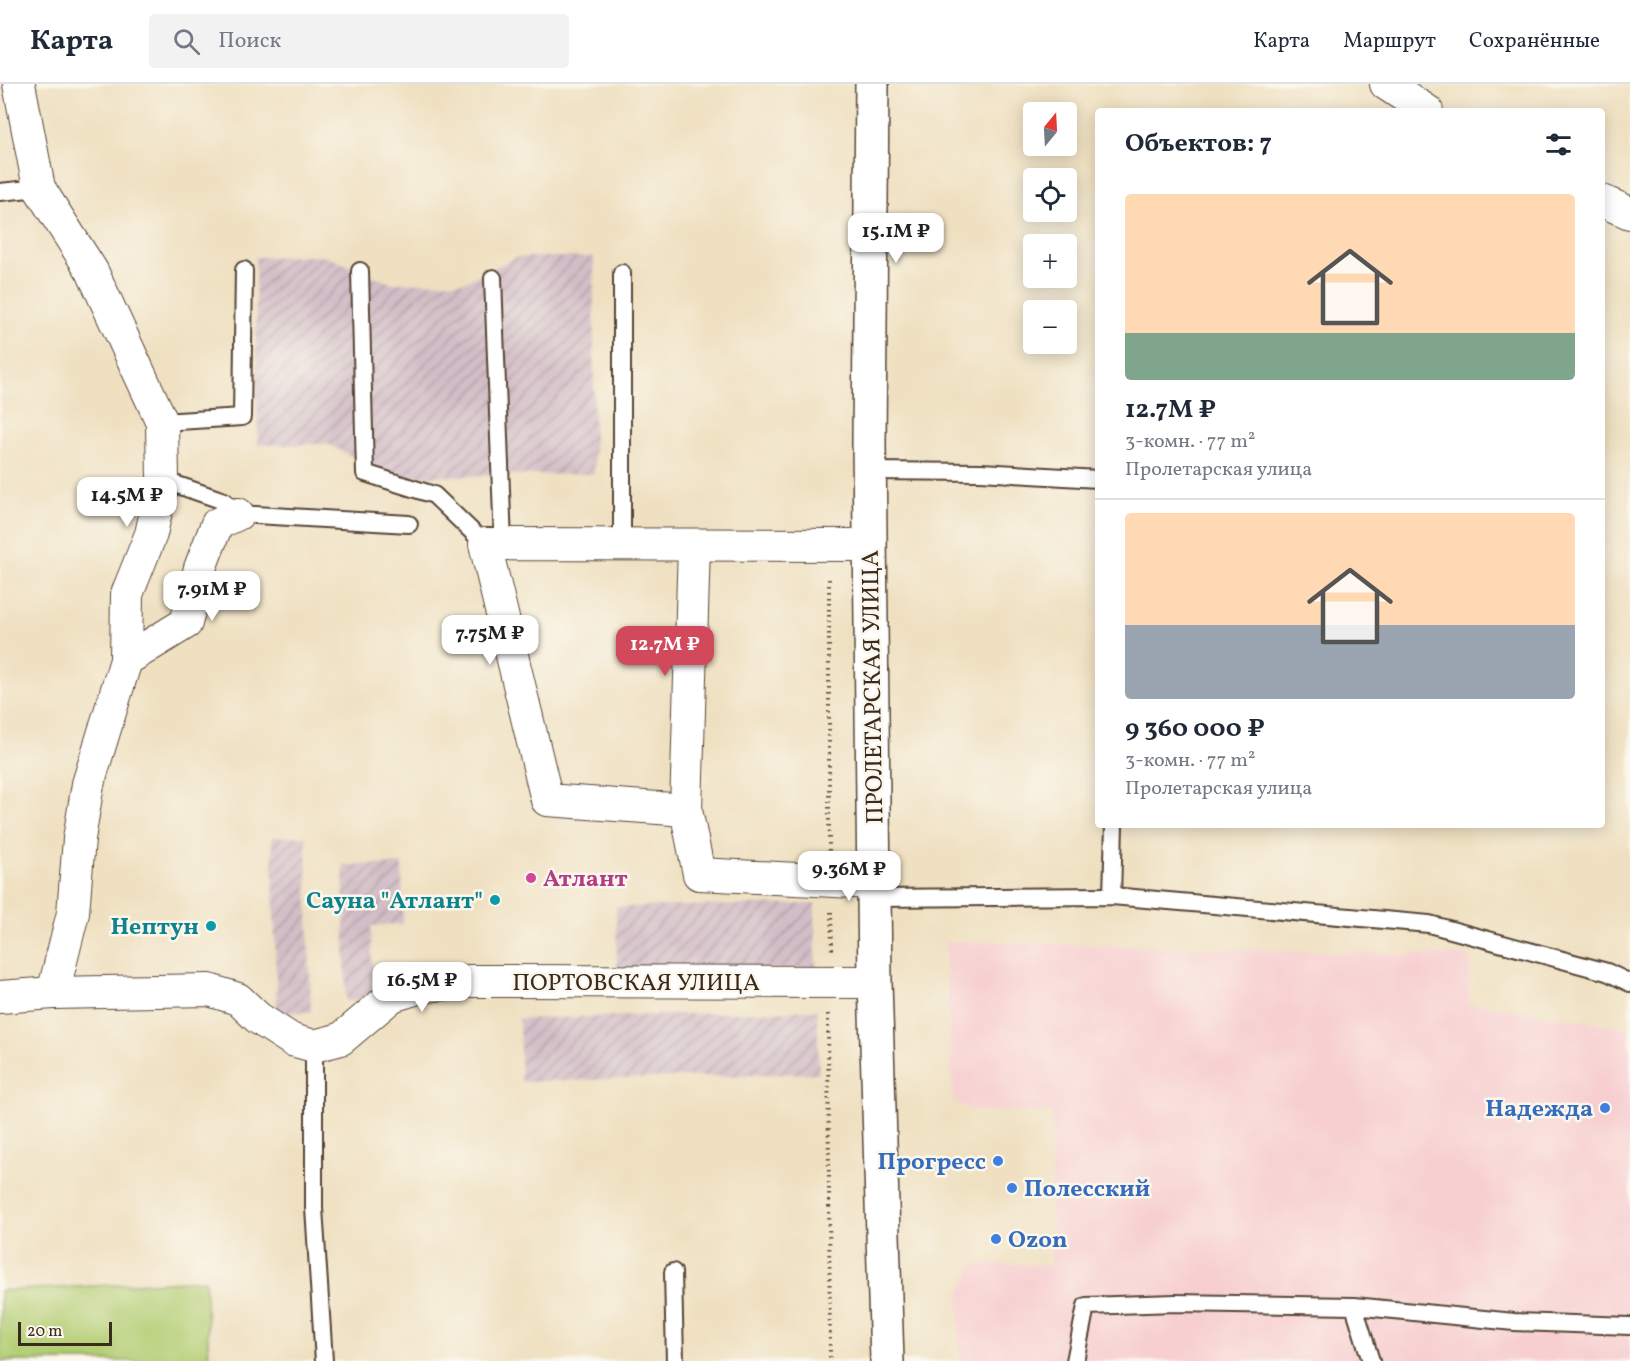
<!DOCTYPE html>
<html lang="ru">
<head>
<meta charset="utf-8">
<style>
	body { margin:0; font-family:Vollkorn,serif; background:#f2f2f3; color:#1f2937; height:100vh; display:flex; flex-direction:column; font-size:22px; white-space:nowrap }
	* { box-sizing:border-box; margin:0 }
	p { font-size:20px; color:#747a83 }
	.icon { flex:none; width:33px; height:33px; fill:none; stroke:currentColor; stroke-width:2; stroke-linecap:round; stroke-linejoin:round }
	.map { position:relative; flex:1; overflow:hidden }
	.details { position:absolute; left:1095px; top:24px; width:510px; height:720px; display:flex; flex-direction:column; background:#fff; border-radius:6px; box-shadow:0 3px 15px #0003 }
	.details>* { flex:none }
	.needle { width:39px; rotate:18deg }
	.buttons { position:absolute; left:1023px; top:18px; display:grid; gap:12px }
	.buttons a { display:grid; place-items:center; width:54px; height:54px; border-radius:6px; background:#fff; box-shadow:0 3px 15px #0003; font-size:30px }
	.scale { position:absolute; left:18px; bottom:15px; width:94px; box-sizing:border-box; padding-left:6px; border:3px solid #3b2a1e; border-top:0; font-size:16px; line-height:21px; white-space:nowrap; color:#3b2a1e; -webkit-text-stroke:4px #fbf7ec; paint-order:stroke }
	.price { position:absolute; translate:-50% -51px; padding:0 14px; border-radius:12px; background:#fff; color:#222; font-size:20px; line-height:39px; filter:drop-shadow(0 2px 3px #0008) }
	.price::after { content:''; position:absolute; left:50%; top:36px; width:18px; height:14px; margin-left:-9px; background:inherit; clip-path:polygon(0 0,100% 0,50% 100%) }
	.price.on { background:#d1495b; color:#fff }
	ul { padding:0; list-style:none }
	li { display:grid; align-content:center; gap:12px; height:318px; padding:0 30px }
	li+li { border-top:2px solid #e0e1e3 }
	li span { display:grid; place-items:center; height:186px; border-radius:6px; color:#555 }
	li>.icon { margin-inline-start:auto }
	span .icon { width:108px; height:108px; fill:#fffc; stroke-width:1 }
	li b { font-size:26px }
	h2 { display:flex; justify-content:space-between; align-items:center; height:72px; padding:0 30px; font-size:26px }
	header { display:flex; align-items:center; gap:36px; box-sizing:border-box; height:84px; padding:0 30px; background:#fff; border-bottom:2px solid #e0e1e3 }
	header strong { font-size:28px }
	nav { display:flex; gap:33px; margin-inline-start:auto; font-size:21px }
	.search { width:420px; height:54px; background:#f2f2f3; display:flex; align-items:center; gap:15px; box-sizing:border-box; padding:0 21px; border-radius:6px; color:#747a83; font-size:22px }
	.map>svg:first-child { display:block }
	.built { fill:#f7cfd1 }
	.industrial { fill:url(#industrial-furrows) }
	.green { fill:#b2cd72; stroke:#767c48; stroke-width:1.5 }
	.lines { fill:none; stroke-linecap:round; stroke-linejoin:round }
	.lane-casing { stroke:#564536; stroke-width:20 }
	.street-casing { stroke:#564536; stroke-width:34 }
	.secondary-casing { stroke:#564536; stroke-width:36 }
	.path { stroke:#564536; stroke-width:4; stroke-dasharray:1.5 4.5; stroke-linecap:butt }
	.lane { stroke:#fff; stroke-width:16 }
	.street { stroke:#fff; stroke-width:32 }
	.secondary { stroke:#fff; stroke-width:33 }
	.hotel-dot { fill:#d1479c; stroke:#fbf7ec; stroke-width:2 }
	.culture-dot { fill:#0f9aa8; stroke:#fbf7ec; stroke-width:2 }
	.shop-dot { fill:#3f7fe0; stroke:#fbf7ec; stroke-width:2 }
	.labels { text-anchor:middle; stroke-width:5; stroke-linejoin:round; paint-order:stroke }
	.street-label { font-size:24px; fill:#3b2a1e; stroke:#fbf7ec }
	.hotel-label { font-size:24px; font-weight:bold; fill:#b23c85; stroke:#fbf7ec; text-anchor:start }
	.culture-label { font-size:24px; font-weight:bold; fill:#0d838f; stroke:#fbf7ec; text-anchor:end }
	.shop-label { font-size:24px; font-weight:bold; fill:#366cbe; stroke:#fbf7ec; text-anchor:end }
</style>
</head>
<body>
<header>
<strong>Карта</strong>
<div class="search"><svg class="icon" aria-label="search" viewBox="0 0 24 24"><circle cx="10" cy="10" r="6"/><path d="M15 15l6 6"/></svg>Поиск</div>
<nav><a>Карта</a><a>Маршрут</a><a>Сохранённые</a></nav>
</header>
<div class="map">
<svg width="1630" height="1277" viewBox="0 0 1630 1277">
	<defs>
		<pattern id="industrial-furrows" width="10" height="10" patternUnits="userSpaceOnUse" patternTransform="scale(1.5)"><rect width="10" height="10" fill="#d2bdc6"/><path d="M-1 1l2-2M0 10L10 0M9 11l2-2" fill="none" stroke="#ac9aa0"/></pattern>
	</defs>
	<rect width="100%" height="100%" fill="#fbf7ec"/>
	<filter id="ink" filterUnits="userSpaceOnUse"><feTurbulence type="fractalNoise" baseFrequency=".0167" numOctaves="2"/><feDisplacementMap in="SourceGraphic" scale="12" xChannelSelector="R" yChannelSelector="G"/><feConvolveMatrix kernelMatrix="1 2 1 2 8 2 1 2 1" color-interpolation-filters="sRGB"/></filter>
	<filter id="wash" filterUnits="userSpaceOnUse"><feTurbulence type="fractalNoise" baseFrequency=".008" numOctaves="4" result="noise"/><feDisplacementMap in="SourceGraphic" scale="24" xChannelSelector="R" yChannelSelector="G"/><feGaussianBlur stdDeviation="1.35" result="paint"/><feColorMatrix in="noise" values="0 0 0 0 0 0 0 0 0 0 0 0 0 0 0 0 0 1.4 0 .05"/><feComposite in="paint" operator="in"/></filter>
	<g filter="url(#wash)">
		<rect width="100%" height="100%" fill="#efe0c1"/>
		<!-- built -->
		<path class="built" d="M945 857 1471 872 1468 919 1630 944V1277H959V1212L973 1180 1051 1181 1052 1028 974 1027 953 1016Z"/>
		<!-- industrial -->
		<g class="industrial">
			<path d="M325 172 390 199 464 198 517 173H594V390L391 393 328 360 258 361 255 173Z"/>
			<path d="M306 752 311 928 277 929 272 753Z"/>
			<path d="M402 780 403 840 371 842 373 917H346L343 781Z"/>
			<path d="M815 820 816 885H617L616 823Z"/>
			<path d="M817 926 819 989 521 998 519 935Z"/>
		</g>
		<!-- green -->
		<path class="green" d="M205 1196 209 1277H0V1207Z"/>
	</g>
	<g filter="url(#ink)">
		<g class="lines">
			<defs>
				<g id="lane">
					<path d="M0 108 39 104"/>
					<path d="M360 187 365 389 434 411 485 460"/>
					<path d="M622 189V460"/>
					<path d="M493 194 503 460"/>
					<path d="M162 338 242 333 244 186"/>
					<path d="M869 387 981 388 1098 395"/>
					<path d="M163 396 224 417 238 430 409 440"/>
					<path d="M1112 812 1114 741"/>
					<path d="M874 814 1112 812 1429 840 1607 888 1630 899"/>
					<path d="M314 962V1124L324 1277"/>
					<path d="M673 1188 675 1277"/>
					<path d="M1354 1222 1514 1238 1630 1242"/>
					<path d="M1075 1277 1086 1222 1175 1219 1354 1222 1371 1277"/>
				</g>
				<g id="street">
					<path d="M19 0 39 104 92 187 162 338 163 396 151 450 127 510 126 576 88 700 79 755 73 829 53 909"/>
					<path d="M1386 0 1427 27"/>
					<path d="M1602 117 1630 129"/>
					<path d="M870 461 485 460 547 716 686 726 699 790 874 799"/>
					<path d="M126 576 186 539 200 484 217 440 238 430"/>
					<path d="M686 726 694 461"/>
					<path d="M0 913 53 909 209 906 238 915 258 934 292 956 314 962 341 955 392 912 421 903 468 897 875 898"/>
				</g>
				<path id="secondary" d="M872 0 869 359 875 898 887 1277"/>
			</defs>
			<!-- lane casing -->
			<use href="#lane" class="lane-casing"/>
			<!-- street casing -->
			<use href="#street" class="street-casing"/>
			<!-- secondary casing -->
			<use href="#secondary" class="secondary-casing"/>
			<!-- path -->
			<g class="path">
				<path d="M829 495V767"/>
				<path d="M831 828 832 866"/>
				<path d="M828 930 830 1277"/>
			</g>
			<!-- lane -->
			<use href="#lane" class="lane"/>
			<!-- street -->
			<use href="#street" class="street"/>
			<!-- secondary -->
			<use href="#secondary" class="secondary"/>
		</g>
	</g>
	<!-- markers -->
	<circle class="hotel-dot" cx="531" cy="794" r="6"/>
	<g class="culture-dot">
		<circle cx="495" cy="816" r="6"/>
		<circle cx="211" cy="842" r="6"/>
	</g>
	<g class="shop-dot">
		<circle cx="1605" cy="1024" r="6"/>
		<circle cx="998" cy="1077" r="6"/>
		<circle cx="1012" cy="1104" r="6"/>
		<circle cx="996" cy="1155" r="6"/>
	</g>
	<g class="labels">
		<!-- street labels -->
		<g class="street-label">
			<text transform="translate(872 603) rotate(-91)" y="8">ПРОЛЕТАРСКАЯ УЛИЦА</text>
			<text x="636" y="906">ПОРТОВСКАЯ УЛИЦА</text>
		</g>
		<!-- hotel labels -->
		<g class="hotel-label">
			<text x="543" y="802">Атлант</text>
		</g>
		<!-- culture labels -->
		<g class="culture-label">
			<text x="483" y="824">Сауна "Атлант"</text>
			<text x="199" y="850">Нептун</text>
		</g>
		<!-- shop labels -->
		<g class="shop-label">
			<text x="1593" y="1032">Надежда</text>
			<text x="986" y="1085">Прогресс</text>
			<text x="1024" y="1112" text-anchor="start">Полесский</text>
			<text x="1008" y="1163" text-anchor="start">Ozon</text>
		</g>
	</g>
</svg>
<div class="buttons">
<a><svg class="needle" viewBox="-14 -14 28 28"><path d="M0-13l5 13h-10z" fill="#e53935"/><path d="M0 13l5-13h-10z" fill="#747a83"/></svg></a>
<a><svg class="icon" aria-label="locate" viewBox="0 0 24 24"><circle cx="12" cy="12" r="6"/><path d="M12 2v4M12 18v4M2 12h4M18 12h4"/></svg></a>
<a>+</a>
<a>−</a>
</div>
<div class="scale">20 m</div>
<b class="price" style="left:896px;top:180px">15.1M ₽</b>
<b class="price" style="left:127px;top:444px">14.5M ₽</b>
<b class="price" style="left:212px;top:538px">7.91M ₽</b>
<b class="price" style="left:490px;top:582px">7.75M ₽</b>
<b class="price on" style="left:665px;top:593px">12.7M ₽</b>
<b class="price" style="left:849px;top:818px">9.36M ₽</b>
<b class="price" style="left:422px;top:929px">16.5M ₽</b>
<section class="details">
<h2>Объектов: 7<svg class="icon" aria-label="filters" viewBox="0 0 24 24"><path d="M4 7h16M4 17h16"/><circle cx="9" cy="7" r="2"/><circle cx="15" cy="17" r="2"/></svg></h2>
<ul>
<li><span style="background:linear-gradient(#ffd9b3 75%,#7fa58c 0)"><svg class="icon" aria-label="home" viewBox="0 0 24 24"><path d="M3 11l9-7 9 7M6 9v11h12V9"/></svg></span><div><b>12.7M ₽</b><p>3-комн. · 77 m²</p><p>Пролетарская улица</p></div></li>
<li><span style="background:linear-gradient(#ffd9b3 60%,#9aa5b1 0)"><svg class="icon" aria-label="home" viewBox="0 0 24 24"><path d="M3 11l9-7 9 7M6 9v11h12V9"/></svg></span><div><b>9 360 000 ₽</b><p>3-комн. · 77 m²</p><p>Пролетарская улица</p></div></li>
</ul>
</section>
</div>
</body>
</html>
